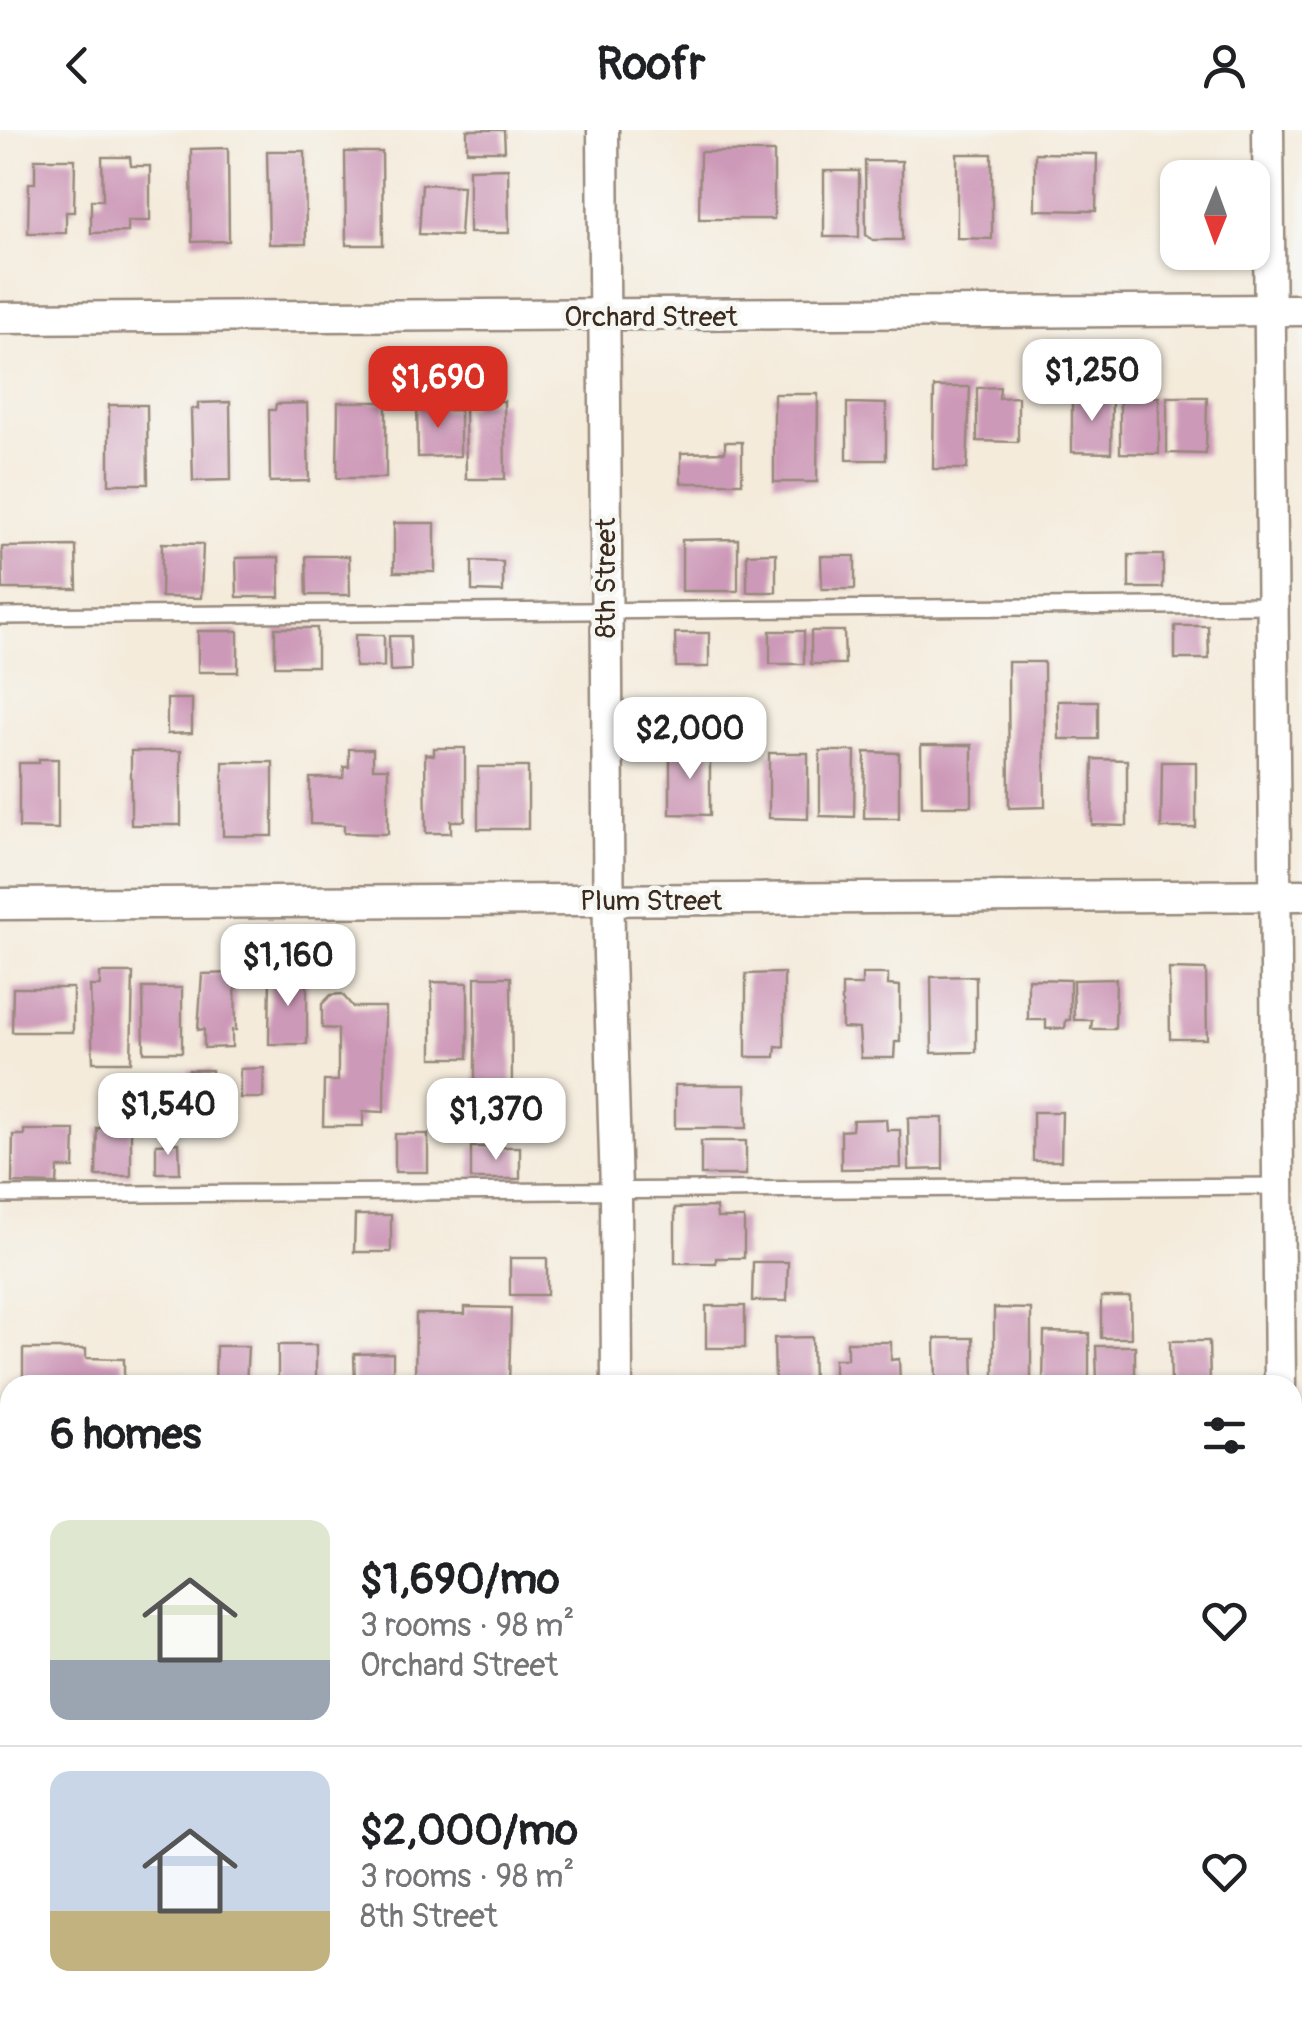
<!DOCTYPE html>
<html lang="en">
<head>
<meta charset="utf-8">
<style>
	body { margin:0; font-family:Pangolin,sans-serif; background:#f2f2f2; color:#202124; height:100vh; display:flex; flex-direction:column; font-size:38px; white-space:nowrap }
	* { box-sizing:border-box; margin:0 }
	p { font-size:32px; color:#757577 }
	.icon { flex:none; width:55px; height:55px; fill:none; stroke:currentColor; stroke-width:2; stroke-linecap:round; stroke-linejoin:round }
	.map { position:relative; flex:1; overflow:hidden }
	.sheet { position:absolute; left:0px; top:1245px; width:1302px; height:642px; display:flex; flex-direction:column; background:#fff; border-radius:30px 30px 0 0; box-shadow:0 2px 8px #0004 }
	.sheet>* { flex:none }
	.needle { width:65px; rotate:181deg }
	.controls { position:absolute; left:1160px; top:30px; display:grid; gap:20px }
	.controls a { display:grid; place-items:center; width:110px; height:110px; border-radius:20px; background:#fff; box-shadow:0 2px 8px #0004; font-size:50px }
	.price { position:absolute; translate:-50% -85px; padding:0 22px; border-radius:20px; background:#fff; color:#222; font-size:32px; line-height:65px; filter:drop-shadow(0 2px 5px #0008) }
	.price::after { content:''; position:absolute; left:50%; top:60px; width:30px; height:22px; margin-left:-15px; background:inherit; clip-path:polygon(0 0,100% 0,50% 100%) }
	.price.active { background:#d93025; color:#fff }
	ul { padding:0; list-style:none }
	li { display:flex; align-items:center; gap:30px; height:250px; padding:0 50px }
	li+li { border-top:2px solid #e0e0e0 }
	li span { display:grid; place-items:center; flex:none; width:280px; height:200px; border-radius:20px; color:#555 }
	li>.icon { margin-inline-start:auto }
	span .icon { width:120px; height:120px; fill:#fffc; stroke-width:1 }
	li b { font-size:42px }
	h2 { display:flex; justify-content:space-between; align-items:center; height:120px; padding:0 50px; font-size:42px }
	header { display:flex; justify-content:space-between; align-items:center; height:130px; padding:0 50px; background:#fff; font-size:45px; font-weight:700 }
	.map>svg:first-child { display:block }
	.building { fill:#cd99b8 }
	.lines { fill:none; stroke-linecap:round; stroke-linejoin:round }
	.lane-casing { stroke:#988a7c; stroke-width:20 }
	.street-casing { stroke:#988a7c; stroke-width:35 }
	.lane { stroke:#fff; stroke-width:15 }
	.street { stroke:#fff; stroke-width:30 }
	.labels { text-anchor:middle; stroke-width:9; stroke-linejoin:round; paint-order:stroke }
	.street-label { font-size:28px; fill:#3b2a1e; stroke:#f6f6f2 }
</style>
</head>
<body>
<header><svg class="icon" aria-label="back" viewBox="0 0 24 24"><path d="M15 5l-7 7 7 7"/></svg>Roofr<svg class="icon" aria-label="person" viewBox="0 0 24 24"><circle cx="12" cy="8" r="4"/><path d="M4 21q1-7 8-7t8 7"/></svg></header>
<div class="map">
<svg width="1302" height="1887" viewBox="0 0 1302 1887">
	<rect width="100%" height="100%" fill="#f6f6f2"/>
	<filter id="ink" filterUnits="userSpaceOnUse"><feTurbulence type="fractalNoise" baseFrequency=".01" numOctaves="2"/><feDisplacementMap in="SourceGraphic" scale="20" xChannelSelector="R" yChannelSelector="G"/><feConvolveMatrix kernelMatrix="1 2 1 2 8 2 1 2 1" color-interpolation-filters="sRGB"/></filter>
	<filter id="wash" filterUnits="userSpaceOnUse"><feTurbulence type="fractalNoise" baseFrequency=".0048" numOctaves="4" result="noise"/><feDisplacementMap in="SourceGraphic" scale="40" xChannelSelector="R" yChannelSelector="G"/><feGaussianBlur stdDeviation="2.25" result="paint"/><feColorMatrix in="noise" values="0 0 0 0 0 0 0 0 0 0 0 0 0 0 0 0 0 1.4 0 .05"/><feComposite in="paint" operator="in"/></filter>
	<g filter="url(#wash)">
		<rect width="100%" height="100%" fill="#f4ebdb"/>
		<g id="blocks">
			<!-- building -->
			<g class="building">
				<path d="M467 0H504L505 21H467Z"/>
				<path d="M228 18 229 111 192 112 191 19Z"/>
				<path d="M267 21H305L306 114H269Z"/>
				<path d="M345 22H382L383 115H346Z"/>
				<path d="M700 22H774V89H699Z"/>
				<path d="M1035 23 1097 24 1096 81 1035 80Z"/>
				<path d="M957 24H992V109L957 108Z"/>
				<path d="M102 27H130L131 36H150V91H128V102L91 103V70H103Z"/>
				<path d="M35 29H75L74 82H66V103H28L29 53H35Z"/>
				<path d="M865 31H902V110H873L866 105Z"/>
				<path d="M508 38 509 103H469V39Z"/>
				<rect x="824" y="41" width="35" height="66"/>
				<path d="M1170 42H1205V48H1178V108H1170Z"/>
				<path d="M422 54 463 56 460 106 419 104Z"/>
				<path d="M934 257H970L967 339H933Z"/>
				<path d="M1000 257 999 268 1018 267V312L977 311V258Z"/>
				<path d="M774 264H818L817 352H774Z"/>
				<path d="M1072 266H1112L1111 323 1072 322Z"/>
				<path d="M1120 266 1159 267V324L1120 323Z"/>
				<path d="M1167 267H1207L1206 324 1167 323Z"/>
				<path d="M472 271H504L505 349H466L465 277 472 278Z"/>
				<path d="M230 272 231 350 193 351 191 279H198V273Z"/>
				<path d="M338 272H386V348H337Z"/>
				<path d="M307 273 309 351 270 352 269 280H275L276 274Z"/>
				<path d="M847 273 886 274V330H847Z"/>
				<path d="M417 274H442V280H460V326L418 327Z"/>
				<path d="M109 275H147L148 354H109Z"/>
				<path d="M725 312H742V353H681V323L725 322Z"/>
				<rect x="394" y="393" width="41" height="49"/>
				<path d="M738 409V461H682V410Z"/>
				<path d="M162 413 203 414 201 468 161 467Z"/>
				<path d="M76 416 77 459H3L2 417Z"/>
				<path d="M776 423V462H747V424Z"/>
				<rect x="1129" y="425" width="34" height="33"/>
				<path d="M306 426H349L350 465H307Z"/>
				<path d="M821 426H855V459H822Z"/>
				<path d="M279 427 280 467H237L236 428Z"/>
				<path d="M472 431 503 432V462L472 461Z"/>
				<path d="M1175 496H1208L1209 529H1175Z"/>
				<rect x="275" y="498" width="42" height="38"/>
				<rect x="198" y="501" width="40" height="41"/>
				<rect x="770" y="501" width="34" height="33"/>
				<path d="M811 501H844L845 534H811Z"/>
				<path d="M675 503H709V537H676Z"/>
				<rect x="355" y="505" width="29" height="32"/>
				<path d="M389 506H410L411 540 390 541Z"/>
				<path d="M1008 532H1044L1045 677 1009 678Z"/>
				<path d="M167 569H192V603L167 604Z"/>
				<path d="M1058 571H1098V609H1059Z"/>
				<path d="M921 615H972V676H922Z"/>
				<path d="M434 618H465V691H451V703H426L425 624 434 625Z"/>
				<path d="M349 619H373V638H388V704L344 703V695L310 694V648H343L344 637H349Z"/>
				<path d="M670 619H710V685L670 684Z"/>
				<rect x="131" y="621" width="50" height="74"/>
				<path d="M820 621H855L854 687 820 686Z"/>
				<path d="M865 622 899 623V688H864Z"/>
				<path d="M769 623H808V689L769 688Z"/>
				<path d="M39 629H58V699L19 698V633H39Z"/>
				<path d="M1093 629 1127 630V696L1092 695Z"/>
				<rect x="223" y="632" width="50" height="74"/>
				<path d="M1162 632H1196V698H1161Z"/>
				<rect x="478" y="637" width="50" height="62"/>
				<path d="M1169 839 1206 840 1207 909H1170Z"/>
				<path d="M100 843H133L131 932H93L90 856H100Z"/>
				<path d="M235 843 236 900H232V917L204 918V899L198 900 202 844Z"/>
				<path d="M784 843V917L776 916 775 927H746V844Z"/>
				<path d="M270 844H307V914H269Z"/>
				<path d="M862 844H888V855L900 856V912H895L894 928H861L859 899 842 898V855H862Z"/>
				<path d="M976 846V922L932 923 931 847Z"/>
				<path d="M475 847H511L512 956H475Z"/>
				<path d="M1028 849 1070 850V890H1066L1065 898 1046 899V890H1028Z"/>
				<path d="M1116 849 1115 899H1091L1092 890H1074L1073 850Z"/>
				<path d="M432 852 468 853V928H432Z"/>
				<path d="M13 858H73V902H12Z"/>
				<path d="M143 858H182V922H144Z"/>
				<path d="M342 864 353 877H385L384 982 363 981V996H323L324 951H338V899L322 898V874L331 865Z"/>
				<path d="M264 938 263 968H240V939Z"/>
				<path d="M189 940H212L213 970H189Z"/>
				<path d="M675 955H746L747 998H675Z"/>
				<path d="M1033 982H1062L1061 1031H1033Z"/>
				<path d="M908 988H943V1039L909 1040Z"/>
				<path d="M886 989 887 1000H900L901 1038 841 1039V1001L852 1000 853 990Z"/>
				<path d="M97 998 131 999V1046H96Z"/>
				<path d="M24 1000H75L74 1038H58L57 1054 12 1053 13 1005H24Z"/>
				<rect x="395" y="1004" width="33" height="38"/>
				<rect x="701" y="1011" width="45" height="34"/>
				<path d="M179 1013 180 1043H156V1014Z"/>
				<rect x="471" y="1017" width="49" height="32"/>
				<path d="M716 1077 717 1088H744V1128H716V1133H675V1078Z"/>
				<path d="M355 1085H391V1122H354Z"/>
				<rect x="510" y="1128" width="37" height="37"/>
				<path d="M753 1132H788L787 1171H752Z"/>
				<path d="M1101 1167H1130L1131 1208H1101Z"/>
				<rect x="706" y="1176" width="39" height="42"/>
				<path d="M465 1177 511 1178 509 1255H415L416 1184H465Z"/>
				<path d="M994 1178 1031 1179V1255H994Z"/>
				<path d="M1044 1202 1089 1203V1255H1043Z"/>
				<path d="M812 1207 813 1255H775L774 1208Z"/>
				<path d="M935 1208H973L974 1255H936Z"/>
				<path d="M1170 1211H1209L1210 1255H1171Z"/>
				<path d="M847 1212H891V1230L899 1229 900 1255H834V1229H847Z"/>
				<rect x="278" y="1215" width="38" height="40"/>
				<path d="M216 1216H248L246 1255H215Z"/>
				<path d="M1096 1216H1135V1255H1097Z"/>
				<path d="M23 1219H86V1228L124 1229V1255H23Z"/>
				<path d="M393 1223V1255H355L354 1224Z"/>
				<rect x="4" y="1537" width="6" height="34"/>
			</g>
		</g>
	</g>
	<g filter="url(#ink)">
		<use href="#blocks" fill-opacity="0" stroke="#988a7c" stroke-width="2.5"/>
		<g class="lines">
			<defs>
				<g id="lane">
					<path d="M0 486 1274 475"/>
					<path d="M0 1065 1278 1056"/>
					<path d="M0 1653H10"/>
				</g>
				<g id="street">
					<path d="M603 0 609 825 616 1060 617 1255"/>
					<path d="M1268 0 1280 1255"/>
					<path d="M0 188 1302 180"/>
					<path d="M0 774 1302 765"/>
					<path d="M1292 1350H1302"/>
					<path d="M0 1360 10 1359"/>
					<path d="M616 1887V1878"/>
					<path d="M1269 1887 1272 1878"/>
				</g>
			</defs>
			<!-- lane casing -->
			<use href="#lane" class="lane-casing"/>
			<!-- street casing -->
			<use href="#street" class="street-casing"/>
			<!-- lane -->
			<use href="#lane" class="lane"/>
			<!-- street -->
			<use href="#street" class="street"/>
		</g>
	</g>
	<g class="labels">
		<!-- street labels -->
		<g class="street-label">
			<text x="651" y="196">Orchard Street</text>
			<text transform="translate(605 448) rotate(-90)" y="10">8th Street</text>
			<text x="651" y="780">Plum Street</text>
		</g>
	</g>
</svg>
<div class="controls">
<a><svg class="needle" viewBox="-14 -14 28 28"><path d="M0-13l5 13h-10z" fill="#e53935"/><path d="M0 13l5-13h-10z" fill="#757577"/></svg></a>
</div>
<b class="price" style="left:1092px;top:294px">$1,250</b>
<b class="price active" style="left:438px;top:301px">$1,690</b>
<b class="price" style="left:690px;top:652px">$2,000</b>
<b class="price" style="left:288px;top:879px">$1,160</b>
<b class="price" style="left:168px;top:1028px">$1,540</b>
<b class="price" style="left:496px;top:1033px">$1,370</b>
<section class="sheet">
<h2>6 homes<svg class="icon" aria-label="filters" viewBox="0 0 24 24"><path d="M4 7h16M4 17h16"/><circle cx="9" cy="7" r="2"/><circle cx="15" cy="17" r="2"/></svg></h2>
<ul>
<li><span style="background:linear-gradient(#dfe7d0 70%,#9aa5b1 0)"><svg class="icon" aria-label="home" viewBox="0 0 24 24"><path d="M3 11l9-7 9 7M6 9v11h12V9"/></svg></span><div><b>$1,690/mo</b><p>3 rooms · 98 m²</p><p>Orchard Street</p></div><svg class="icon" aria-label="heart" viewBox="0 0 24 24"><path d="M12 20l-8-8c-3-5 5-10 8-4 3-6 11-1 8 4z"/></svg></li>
<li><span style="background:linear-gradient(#c9d6e8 70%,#c2b280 0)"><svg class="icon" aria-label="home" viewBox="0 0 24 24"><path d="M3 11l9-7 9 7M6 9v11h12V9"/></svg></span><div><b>$2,000/mo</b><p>3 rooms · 98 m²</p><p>8th Street</p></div><svg class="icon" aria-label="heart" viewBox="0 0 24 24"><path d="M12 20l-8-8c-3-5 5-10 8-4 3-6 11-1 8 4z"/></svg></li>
</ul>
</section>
</div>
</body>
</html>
